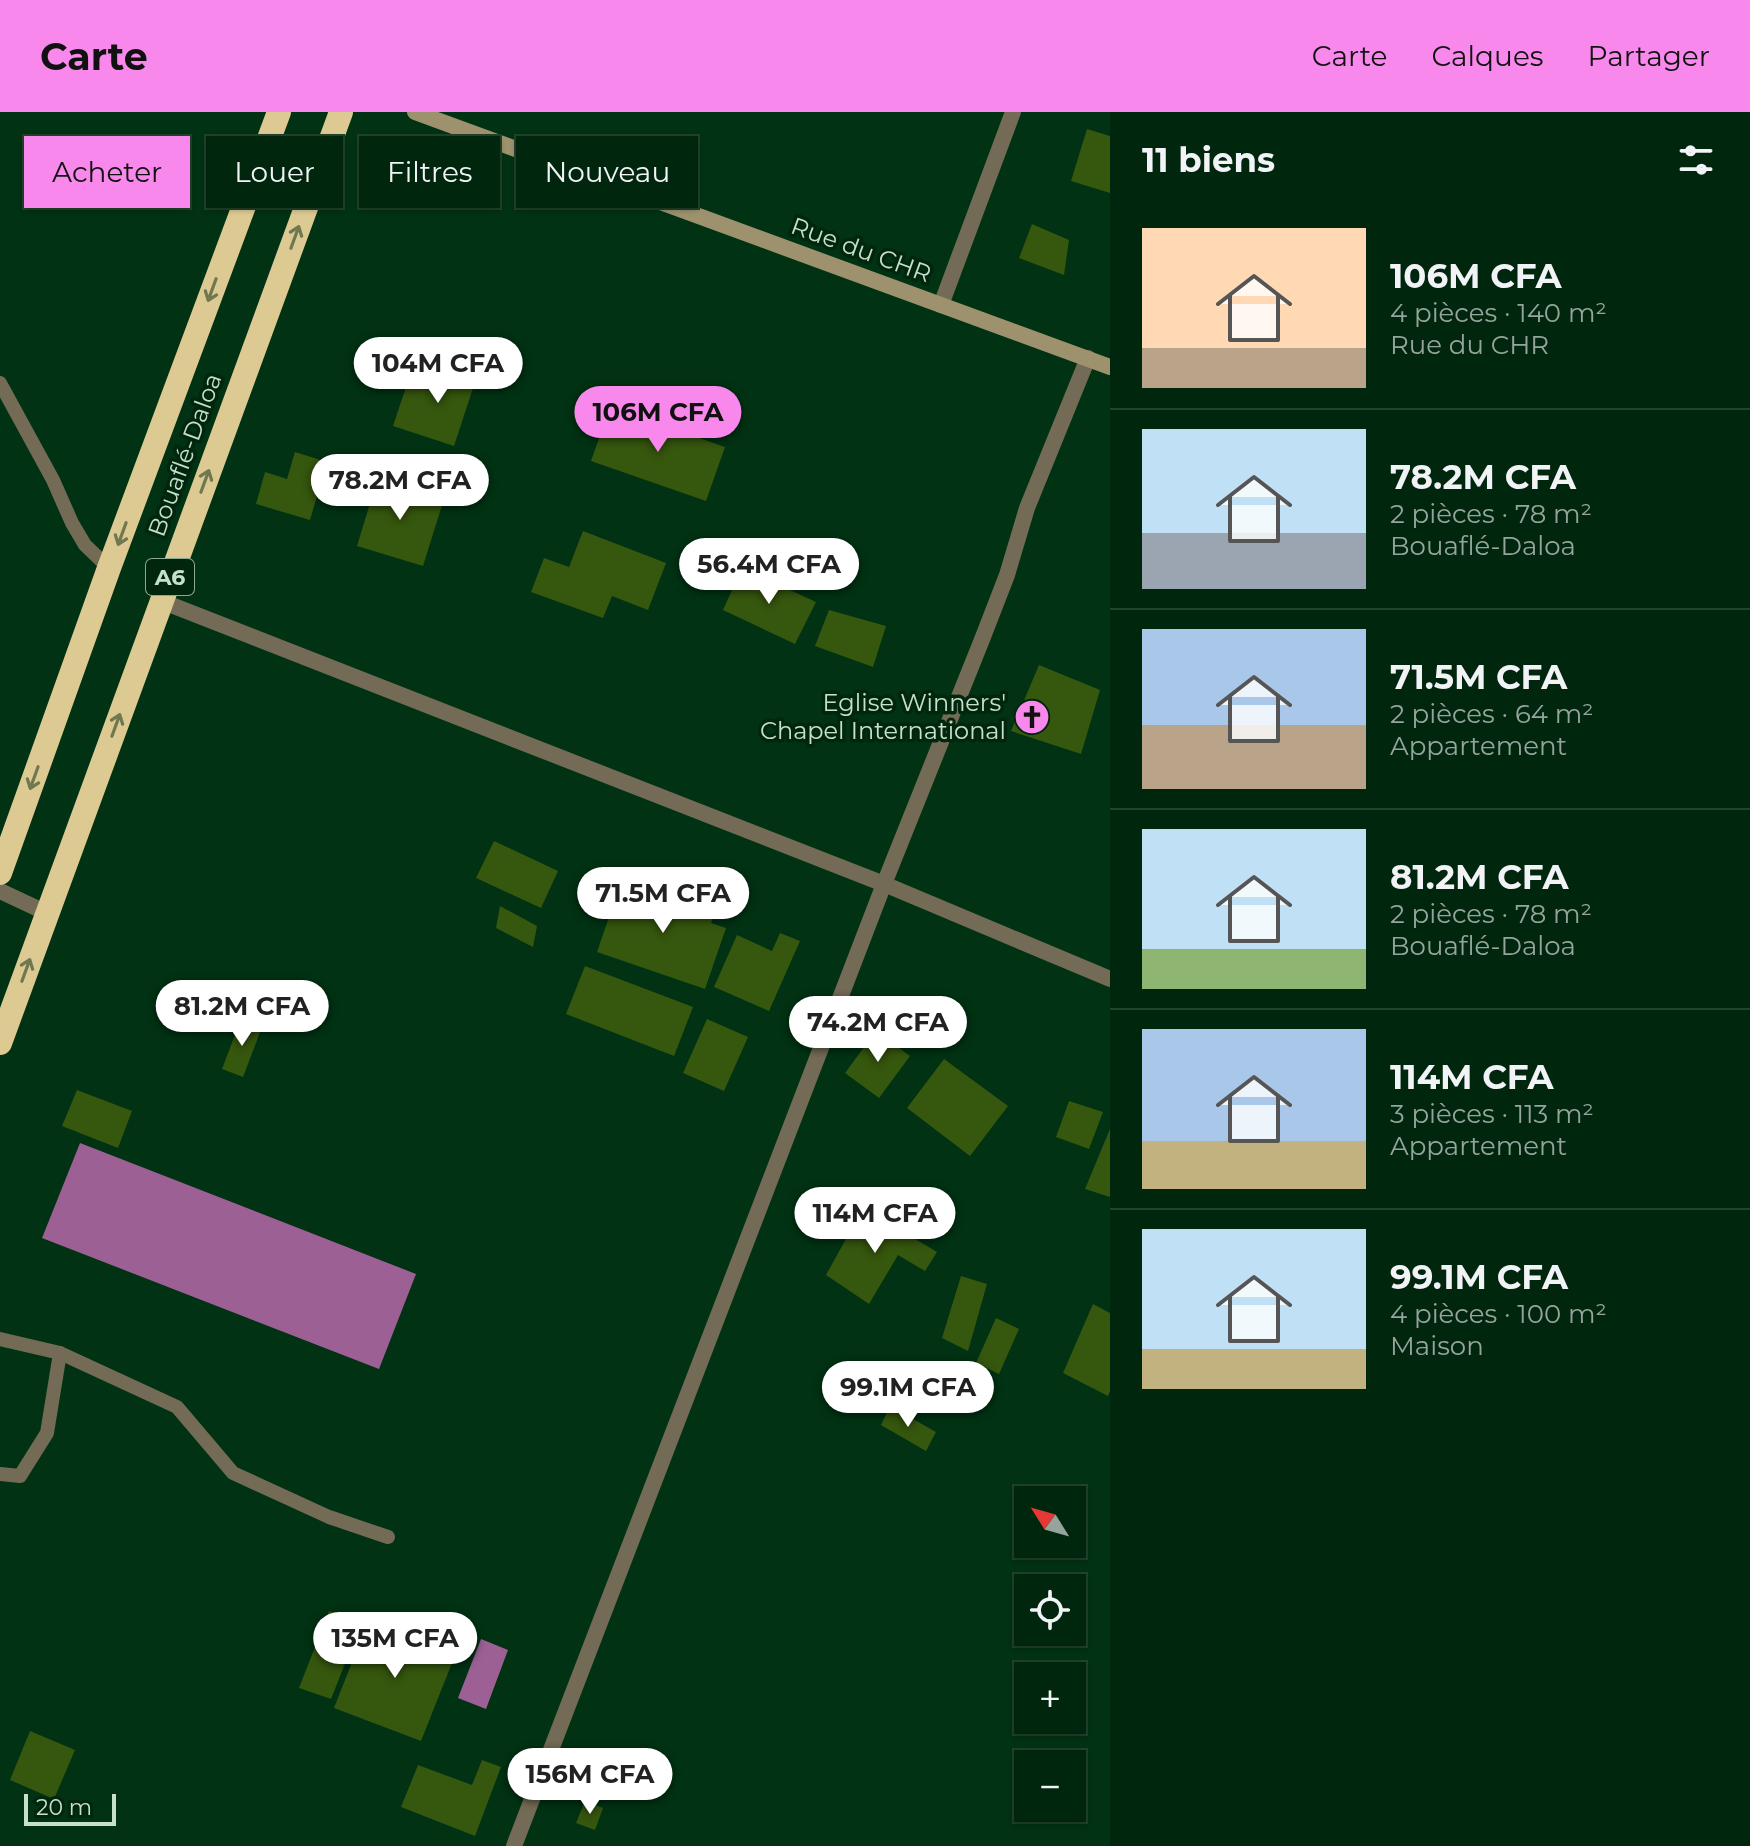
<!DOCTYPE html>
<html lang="fr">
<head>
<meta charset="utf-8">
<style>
	body { margin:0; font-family:Montserrat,sans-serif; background:#0a2e17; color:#f1f3f6; height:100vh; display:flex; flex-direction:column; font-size:30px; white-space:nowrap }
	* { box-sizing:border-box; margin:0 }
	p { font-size:26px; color:#95a59e }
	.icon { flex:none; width:44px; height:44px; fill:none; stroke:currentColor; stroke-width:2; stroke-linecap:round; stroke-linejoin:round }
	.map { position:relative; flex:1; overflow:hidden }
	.details { display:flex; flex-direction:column; background:#00260e; width:640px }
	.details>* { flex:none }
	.top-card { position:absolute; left:24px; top:24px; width:760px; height:72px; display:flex; gap:16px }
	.needle { width:52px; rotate:307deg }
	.tools { position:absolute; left:1014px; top:1374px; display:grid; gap:16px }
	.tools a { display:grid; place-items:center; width:72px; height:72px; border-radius:0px; background:#00260e; box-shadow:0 2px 6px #0004,0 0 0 2px #22432e; font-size:40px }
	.scale { position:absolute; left:24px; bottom:20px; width:92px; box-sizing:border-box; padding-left:8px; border:4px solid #c7e0cc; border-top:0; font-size:22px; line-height:28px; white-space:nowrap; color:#c7e0cc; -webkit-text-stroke:6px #01260e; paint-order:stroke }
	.price { position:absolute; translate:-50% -68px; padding:0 18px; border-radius:28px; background:#fff; color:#222; font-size:26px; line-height:52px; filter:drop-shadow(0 2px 4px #0008) }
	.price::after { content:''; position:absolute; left:50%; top:48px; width:24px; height:18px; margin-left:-12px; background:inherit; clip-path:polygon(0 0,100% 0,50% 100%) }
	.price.selected { background:#f888eb; color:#111 }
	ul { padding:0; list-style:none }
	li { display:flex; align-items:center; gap:24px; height:200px; padding:0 32px }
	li+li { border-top:2px solid #22432e }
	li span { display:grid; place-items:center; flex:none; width:224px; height:160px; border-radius:0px; color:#555 }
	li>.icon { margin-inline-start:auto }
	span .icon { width:96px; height:96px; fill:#fffc; stroke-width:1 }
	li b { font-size:34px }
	h2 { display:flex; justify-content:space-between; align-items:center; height:96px; padding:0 32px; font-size:34px }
	.chip { padding:0 28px; border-radius:0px; background:#00260e; box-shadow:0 2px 6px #0004,0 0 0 2px #22432e; font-size:28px; line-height:72px }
	.chip.selected { background:#f888eb; color:#111 }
	header { display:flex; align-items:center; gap:48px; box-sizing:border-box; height:112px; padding:0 40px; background:#f888eb; color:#111 }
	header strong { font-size:38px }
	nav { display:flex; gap:44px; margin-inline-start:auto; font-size:28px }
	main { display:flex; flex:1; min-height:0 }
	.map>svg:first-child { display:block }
	.water { fill:#9c6094 }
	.building { fill:#36570e }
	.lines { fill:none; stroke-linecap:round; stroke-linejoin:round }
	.lane { stroke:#736b55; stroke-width:14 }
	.street { stroke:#736b55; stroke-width:16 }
	.secondary { stroke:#9e926e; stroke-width:16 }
	.highway { stroke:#ddca92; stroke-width:24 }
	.oneway { stroke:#6f7850 }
	.labels { text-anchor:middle; stroke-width:7; stroke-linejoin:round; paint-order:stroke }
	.shield { fill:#01260e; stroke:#8ca893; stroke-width:2 }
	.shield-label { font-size:22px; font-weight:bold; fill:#c7e0cc }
	.street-label { font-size:24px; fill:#c7e0cc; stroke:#01260e }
	.poi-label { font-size:24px; fill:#c7e0cc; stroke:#01260e; text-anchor:end }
</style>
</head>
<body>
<header>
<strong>Carte</strong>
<nav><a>Carte</a><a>Calques</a><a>Partager</a></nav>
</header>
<main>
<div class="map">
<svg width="1110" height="1734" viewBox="0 0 1110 1734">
	<rect width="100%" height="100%" fill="#003213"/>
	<!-- water -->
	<g class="water">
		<path d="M80 1031 416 1162 379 1257 42 1126Z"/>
		<path d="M481 1527 508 1538 486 1597 458 1586Z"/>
	</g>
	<!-- building -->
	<g class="building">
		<path d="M1087 17 1110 24V81L1071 69Z"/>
		<path d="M1032 112 1069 128 1064 163 1019 146Z"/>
		<path d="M450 248 479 258 454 334 393 314 408 269 440 279Z"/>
		<path d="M610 295 725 335 706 389 591 349Z"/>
		<path d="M295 340 327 350 310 408 256 392 265 360 287 367Z"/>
		<path d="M378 365 444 387 423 454 357 434Z"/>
		<path d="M583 419 666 451 648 498 612 484 603 506 531 480 544 446 569 455Z"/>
		<path d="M742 456 816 490 795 532 723 498Z"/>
		<path d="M829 498 886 514 873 555 815 534Z"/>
		<path d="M1039 553 1100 578 1081 642 1011 619Z"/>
		<path d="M494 729 558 759 541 796 476 766Z"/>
		<path d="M640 773 716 799 711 811 726 816 705 877 597 840 619 776 637 782Z"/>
		<path d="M500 794 537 814 533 835 496 816Z"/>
		<path d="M780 821 800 829 769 899 714 875 737 823 772 839Z"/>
		<path d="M585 854 693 895 674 944 566 902Z"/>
		<path d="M241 907 262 915 243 965 222 957Z"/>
		<path d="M707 907 748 925 724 979 683 961Z"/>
		<path d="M876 919 910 944 879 986 845 961Z"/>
		<path d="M944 947 1008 994 970 1044 907 996Z"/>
		<path d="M77 978 132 999 118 1036 62 1014Z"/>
		<path d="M1069 989 1103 1000 1089 1037 1056 1025Z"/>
		<path d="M1110 1017V1085L1085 1077Z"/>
		<path d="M863 1096 937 1140 925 1159 898 1143 869 1192 826 1163Z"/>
		<path d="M961 1164 987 1172 968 1239 942 1226Z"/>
		<path d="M1093 1192 1110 1201V1279L1108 1284 1063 1261Z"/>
		<path d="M996 1206 1019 1217 999 1262 976 1251Z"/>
		<path d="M890 1294 936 1320 926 1339 881 1313Z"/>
		<path d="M329 1499 361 1511 331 1587 299 1576Z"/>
		<path d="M369 1507 456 1541 421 1629 334 1596Z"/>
		<path d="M30 1619 75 1638 54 1687 10 1668Z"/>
		<path d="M482 1648 501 1655 475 1724 401 1695 418 1653 472 1673Z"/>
		<path d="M585 1689 603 1696 595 1718 576 1711Z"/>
	</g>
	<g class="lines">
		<!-- lane -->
		<g class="lane">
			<path d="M0 271 53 368 72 411 85 433 109 456"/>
			<path d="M0 1227 60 1241 177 1295 233 1361 329 1405 388 1425"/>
			<path d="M0 1362 20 1364 47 1321 60 1241"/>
		</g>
		<!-- street -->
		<g class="street">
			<path d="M941 193 1013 0"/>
			<path d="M161 489 884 772 1110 867"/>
			<path d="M0 779 47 801"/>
			<path d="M514 1734 884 772 983 525 1007 463 1027 396 1088 246"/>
		</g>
		<!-- secondary -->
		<path class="secondary" d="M415 0 1110 255"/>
		<!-- highway -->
		<g class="highway">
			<path d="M0 761 109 456 279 0"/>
			<path d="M0 931 341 0"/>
		</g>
	</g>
	<!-- one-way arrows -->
	<defs><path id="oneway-shaft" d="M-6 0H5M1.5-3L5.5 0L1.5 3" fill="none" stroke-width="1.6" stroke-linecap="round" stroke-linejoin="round" transform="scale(2)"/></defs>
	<g class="oneway">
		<use href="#oneway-shaft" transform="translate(295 125) rotate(-70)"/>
		<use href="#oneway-shaft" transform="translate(212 178) rotate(110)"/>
		<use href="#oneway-shaft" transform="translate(205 369) rotate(-70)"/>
		<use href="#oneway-shaft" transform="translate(122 422) rotate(110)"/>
		<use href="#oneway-shaft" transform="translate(116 613) rotate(-70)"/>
		<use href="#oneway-shaft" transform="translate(34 666) rotate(110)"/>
		<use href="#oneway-shaft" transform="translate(26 858) rotate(-70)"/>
	</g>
	<!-- icons -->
	<defs>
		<symbol id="church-disc" viewBox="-11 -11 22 22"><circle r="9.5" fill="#f888eb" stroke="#01260e"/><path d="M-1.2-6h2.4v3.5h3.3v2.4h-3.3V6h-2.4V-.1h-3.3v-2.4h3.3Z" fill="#111"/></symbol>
	</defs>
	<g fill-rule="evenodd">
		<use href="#church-disc" x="1012" y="585" width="40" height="40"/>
	</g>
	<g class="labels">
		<!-- shield labels -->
		<rect class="shield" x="146" y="447" width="48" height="36" rx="6"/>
		<g class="shield-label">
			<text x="170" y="473">A6</text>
		</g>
		<!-- street labels -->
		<g class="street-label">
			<text transform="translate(861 138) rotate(20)" y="8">Rue du CHR</text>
			<text transform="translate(185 343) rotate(-70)" y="8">Bouaflé-Daloa</text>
		</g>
		<!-- poi labels -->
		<g class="poi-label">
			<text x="1006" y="599">Eglise Winners'<tspan x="1006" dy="28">Chapel International</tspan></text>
		</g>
	</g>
</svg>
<div class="tools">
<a><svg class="needle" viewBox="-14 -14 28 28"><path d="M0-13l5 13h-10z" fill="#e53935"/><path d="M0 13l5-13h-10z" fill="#95a59e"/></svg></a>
<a><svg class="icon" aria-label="locate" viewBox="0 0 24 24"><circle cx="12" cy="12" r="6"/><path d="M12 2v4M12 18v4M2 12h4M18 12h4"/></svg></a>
<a>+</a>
<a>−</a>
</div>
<div class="scale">20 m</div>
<b class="price" style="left:438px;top:293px">104M CFA</b>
<b class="price selected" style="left:658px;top:342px">106M CFA</b>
<b class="price" style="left:400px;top:410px">78.2M CFA</b>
<b class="price" style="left:769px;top:494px">56.4M CFA</b>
<b class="price" style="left:663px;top:823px">71.5M CFA</b>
<b class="price" style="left:242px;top:936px">81.2M CFA</b>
<b class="price" style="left:878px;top:952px">74.2M CFA</b>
<b class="price" style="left:875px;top:1143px">114M CFA</b>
<b class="price" style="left:908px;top:1317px">99.1M CFA</b>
<b class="price" style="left:395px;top:1568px">135M CFA</b>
<b class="price" style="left:590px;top:1704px">156M CFA</b>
<div class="top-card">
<a class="chip selected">Acheter</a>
<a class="chip">Louer</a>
<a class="chip">Filtres</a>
<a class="chip">Nouveau</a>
</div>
</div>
<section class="details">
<h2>11 biens<svg class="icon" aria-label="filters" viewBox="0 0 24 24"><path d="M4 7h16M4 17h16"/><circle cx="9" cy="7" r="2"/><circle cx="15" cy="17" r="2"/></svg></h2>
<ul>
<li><span style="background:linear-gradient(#ffd9b3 75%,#b9a48a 0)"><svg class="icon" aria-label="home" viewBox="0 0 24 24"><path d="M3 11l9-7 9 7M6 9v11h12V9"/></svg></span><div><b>106M CFA</b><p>4 pièces · 140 m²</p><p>Rue du CHR</p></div></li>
<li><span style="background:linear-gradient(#bfe0f5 65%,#9aa5b1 0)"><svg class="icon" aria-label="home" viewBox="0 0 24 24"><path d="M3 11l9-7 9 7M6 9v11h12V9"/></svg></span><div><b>78.2M CFA</b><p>2 pièces · 78 m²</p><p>Bouaflé-Daloa</p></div></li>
<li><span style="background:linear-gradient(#a9c7e8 60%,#b9a48a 0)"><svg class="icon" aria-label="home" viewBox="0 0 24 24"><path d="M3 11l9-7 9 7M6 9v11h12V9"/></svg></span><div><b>71.5M CFA</b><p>2 pièces · 64 m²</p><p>Appartement</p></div></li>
<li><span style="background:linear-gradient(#bfe0f5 75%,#8fb573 0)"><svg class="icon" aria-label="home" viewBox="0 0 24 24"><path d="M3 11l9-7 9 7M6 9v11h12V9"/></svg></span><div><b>81.2M CFA</b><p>2 pièces · 78 m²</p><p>Bouaflé-Daloa</p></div></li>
<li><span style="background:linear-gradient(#a9c7e8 70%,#c2b280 0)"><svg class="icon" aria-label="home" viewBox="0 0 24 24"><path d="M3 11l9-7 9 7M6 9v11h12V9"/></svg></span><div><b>114M CFA</b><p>3 pièces · 113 m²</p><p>Appartement</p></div></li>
<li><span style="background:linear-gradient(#bfe0f5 75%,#c2b280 0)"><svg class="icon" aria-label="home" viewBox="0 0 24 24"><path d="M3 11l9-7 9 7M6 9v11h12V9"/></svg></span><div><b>99.1M CFA</b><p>4 pièces · 100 m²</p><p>Maison</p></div></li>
</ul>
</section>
</main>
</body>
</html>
